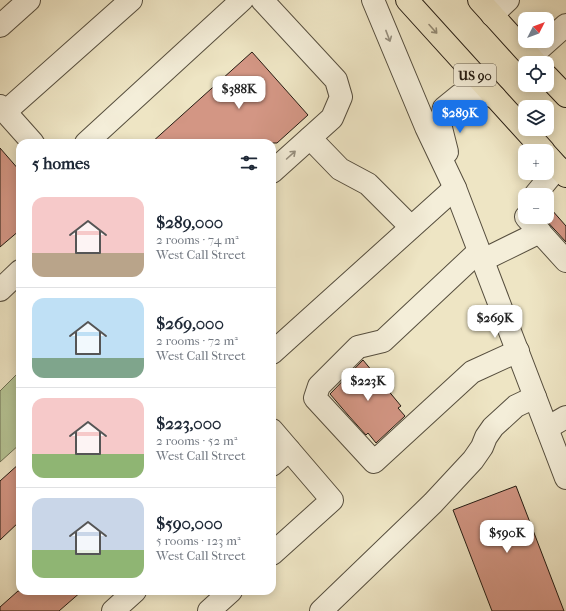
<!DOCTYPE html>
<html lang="en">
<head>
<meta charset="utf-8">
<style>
	body { margin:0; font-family:"IM FELL French Canon",serif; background:#f2f2f3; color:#1f2937; height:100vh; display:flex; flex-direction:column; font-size:15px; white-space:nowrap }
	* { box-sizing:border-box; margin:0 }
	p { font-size:13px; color:#747a83 }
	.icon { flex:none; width:22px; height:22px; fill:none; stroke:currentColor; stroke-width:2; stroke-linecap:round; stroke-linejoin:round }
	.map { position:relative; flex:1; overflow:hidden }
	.panel { position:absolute; left:16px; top:139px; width:260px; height:456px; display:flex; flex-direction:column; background:#fff; border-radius:12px; box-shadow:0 2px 10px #0003 }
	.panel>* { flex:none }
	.needle { width:26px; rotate:48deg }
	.fabs { position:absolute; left:518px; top:12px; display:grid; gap:8px }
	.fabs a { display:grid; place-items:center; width:36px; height:36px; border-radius:8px; background:#fff; box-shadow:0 2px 10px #0003; font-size:20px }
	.price { position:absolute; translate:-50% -34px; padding:0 9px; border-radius:8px; background:#fff; color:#222; font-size:13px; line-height:26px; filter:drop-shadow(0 1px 2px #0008) }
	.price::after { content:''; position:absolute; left:50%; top:24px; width:12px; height:9px; margin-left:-6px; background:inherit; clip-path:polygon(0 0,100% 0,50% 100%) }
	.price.active { background:#1a73e8; color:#fff }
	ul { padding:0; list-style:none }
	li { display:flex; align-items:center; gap:12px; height:100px; padding:0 16px }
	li+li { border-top:1px solid #e0e1e3 }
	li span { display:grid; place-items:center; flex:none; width:112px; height:80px; border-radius:12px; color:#555 }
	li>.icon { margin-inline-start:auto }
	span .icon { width:48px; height:48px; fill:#fffc; stroke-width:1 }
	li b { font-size:17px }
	h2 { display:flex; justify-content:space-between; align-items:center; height:48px; padding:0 16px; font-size:17px }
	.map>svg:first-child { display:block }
	.green { fill:#b6c596; stroke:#6d7054 }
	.building { fill:#d39684; stroke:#241b12 }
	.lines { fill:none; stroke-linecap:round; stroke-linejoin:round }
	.minor-casing { stroke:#564e3e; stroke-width:24 }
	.major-casing { stroke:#241b12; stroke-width:24 }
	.minor { stroke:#f4eed9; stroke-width:22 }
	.major { stroke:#eee5c4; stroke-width:22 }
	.oneway { stroke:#938a74 }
	.oneway2 { stroke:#968f7f }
	.labels { text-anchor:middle; stroke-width:3; stroke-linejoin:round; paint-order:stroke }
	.shield { fill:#f4eed9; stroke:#625a4e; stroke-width:1 }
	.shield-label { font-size:13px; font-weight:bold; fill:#241b12 }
</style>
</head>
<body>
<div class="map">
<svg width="566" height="611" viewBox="0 0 566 611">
	<rect width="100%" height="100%" fill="#eee5c4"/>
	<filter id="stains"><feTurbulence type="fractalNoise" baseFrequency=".005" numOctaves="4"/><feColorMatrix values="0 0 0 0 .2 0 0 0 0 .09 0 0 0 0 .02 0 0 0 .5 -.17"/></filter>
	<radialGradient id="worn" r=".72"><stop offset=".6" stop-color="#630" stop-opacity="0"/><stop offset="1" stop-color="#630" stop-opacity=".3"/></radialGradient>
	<!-- green -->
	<path class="green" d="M20 371V444L0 462V391Z"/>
	<!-- building -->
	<g class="building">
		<path d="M252 52 308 115 277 143H151Z"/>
		<path d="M0 148 20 171V230L0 247Z"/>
		<path d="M551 209 566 226V242L543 217H547V213Z"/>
		<path d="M363 360 401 406 398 408 405 416 376 443 368 433 366 435 348 415 330 394Z"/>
		<path d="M20 463V521L0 540V481Z"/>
		<path d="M516 486 564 611H492L453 510Z"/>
		<path d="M18 591H82L59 611H0V607Z"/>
	</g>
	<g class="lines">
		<defs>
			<g id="minor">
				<path d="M262 0 336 80 341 97 332 118 272 172"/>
				<path d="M373 0 426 127 455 188 566 478"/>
				<path d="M492 15 508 0"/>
				<path d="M0 26 29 0"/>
				<path d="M530 57 566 25"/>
				<path d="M0 106 33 143"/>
				<path d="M5 112 131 0"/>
				<path d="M310 138 340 169 368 184 411 227"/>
				<path d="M86 143 242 0"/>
				<path d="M447 152 440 124 444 108 460 95 474 91 495 97"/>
				<path d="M535 195 558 167"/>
				<path d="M526 217 566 261"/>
				<path d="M479 251 383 341 358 347 319 386 315 398 374 462 472 372 518 351"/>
				<path d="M483 260 540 232"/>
				<path d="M0 290 20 271"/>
				<path d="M272 353 455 188"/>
				<path d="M547 428 566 417"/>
				<path d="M272 430 332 500 272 554"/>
				<path d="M272 465 289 450"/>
				<path d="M113 611 135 591"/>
				<path d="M209 611 231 591"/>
				<path d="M321 611 433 503 473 460 482 447 486 437 493 427 516 406 535 397"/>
			</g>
			<g id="major">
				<path d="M407 0 544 151"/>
				<path d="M479 0 536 63"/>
				<path d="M547 76 566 96"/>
				<path d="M547 155 566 176"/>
			</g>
		</defs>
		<!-- minor casing -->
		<use href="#minor" class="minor-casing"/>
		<!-- major casing -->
		<use href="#major" class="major-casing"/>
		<!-- minor -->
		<use href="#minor" class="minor"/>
		<!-- major -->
		<use href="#major" class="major"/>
	</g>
	<!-- one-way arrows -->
	<defs><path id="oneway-shaft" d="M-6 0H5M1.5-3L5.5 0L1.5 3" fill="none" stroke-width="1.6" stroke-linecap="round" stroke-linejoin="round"/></defs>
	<use class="oneway" href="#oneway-shaft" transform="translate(433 29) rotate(48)"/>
	<g class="oneway2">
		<use href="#oneway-shaft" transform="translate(388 36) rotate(69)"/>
		<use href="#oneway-shaft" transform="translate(291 155) rotate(-42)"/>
	</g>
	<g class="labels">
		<!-- shield labels -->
		<rect class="shield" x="454" y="64" width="42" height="22" rx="3"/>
		<g class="shield-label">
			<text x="475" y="80">US 90</text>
		</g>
	</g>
	<rect width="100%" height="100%" filter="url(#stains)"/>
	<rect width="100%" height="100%" fill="url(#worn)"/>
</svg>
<div class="fabs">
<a><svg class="needle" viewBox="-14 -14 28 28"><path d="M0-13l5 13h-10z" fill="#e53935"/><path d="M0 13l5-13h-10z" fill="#747a83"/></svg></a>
<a><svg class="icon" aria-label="locate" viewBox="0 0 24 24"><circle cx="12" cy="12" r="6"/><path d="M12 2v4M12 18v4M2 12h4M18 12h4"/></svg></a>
<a><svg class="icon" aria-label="layers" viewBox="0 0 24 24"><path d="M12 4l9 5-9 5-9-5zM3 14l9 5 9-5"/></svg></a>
<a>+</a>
<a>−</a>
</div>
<b class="price" style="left:239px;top:110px">$388K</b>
<b class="price active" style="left:460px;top:134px">$289K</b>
<b class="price" style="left:495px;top:339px">$269K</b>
<b class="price" style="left:368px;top:402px">$223K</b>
<b class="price" style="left:507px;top:554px">$590K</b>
<section class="panel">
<h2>5 homes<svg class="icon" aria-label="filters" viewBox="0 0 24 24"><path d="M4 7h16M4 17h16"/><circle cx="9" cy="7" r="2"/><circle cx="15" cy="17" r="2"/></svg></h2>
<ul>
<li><span style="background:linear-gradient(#f6c9c9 70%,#b9a48a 0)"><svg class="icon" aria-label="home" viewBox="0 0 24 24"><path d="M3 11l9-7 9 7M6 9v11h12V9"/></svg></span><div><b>$289,000</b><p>2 rooms · 74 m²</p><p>West Call Street</p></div></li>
<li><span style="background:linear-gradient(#bfe0f5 75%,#7fa58c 0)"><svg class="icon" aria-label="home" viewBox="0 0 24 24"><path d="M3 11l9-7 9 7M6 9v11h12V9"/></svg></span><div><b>$269,000</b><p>2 rooms · 72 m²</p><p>West Call Street</p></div></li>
<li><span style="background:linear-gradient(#f6c9c9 70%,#8fb573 0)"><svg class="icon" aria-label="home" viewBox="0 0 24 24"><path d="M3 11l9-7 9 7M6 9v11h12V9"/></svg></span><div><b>$223,000</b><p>2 rooms · 52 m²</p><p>West Call Street</p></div></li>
<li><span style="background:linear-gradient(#c9d6e8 65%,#8fb573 0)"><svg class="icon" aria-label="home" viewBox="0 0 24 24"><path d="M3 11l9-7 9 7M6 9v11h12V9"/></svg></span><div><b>$590,000</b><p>5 rooms · 123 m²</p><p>West Call Street</p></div></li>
</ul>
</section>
</div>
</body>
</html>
